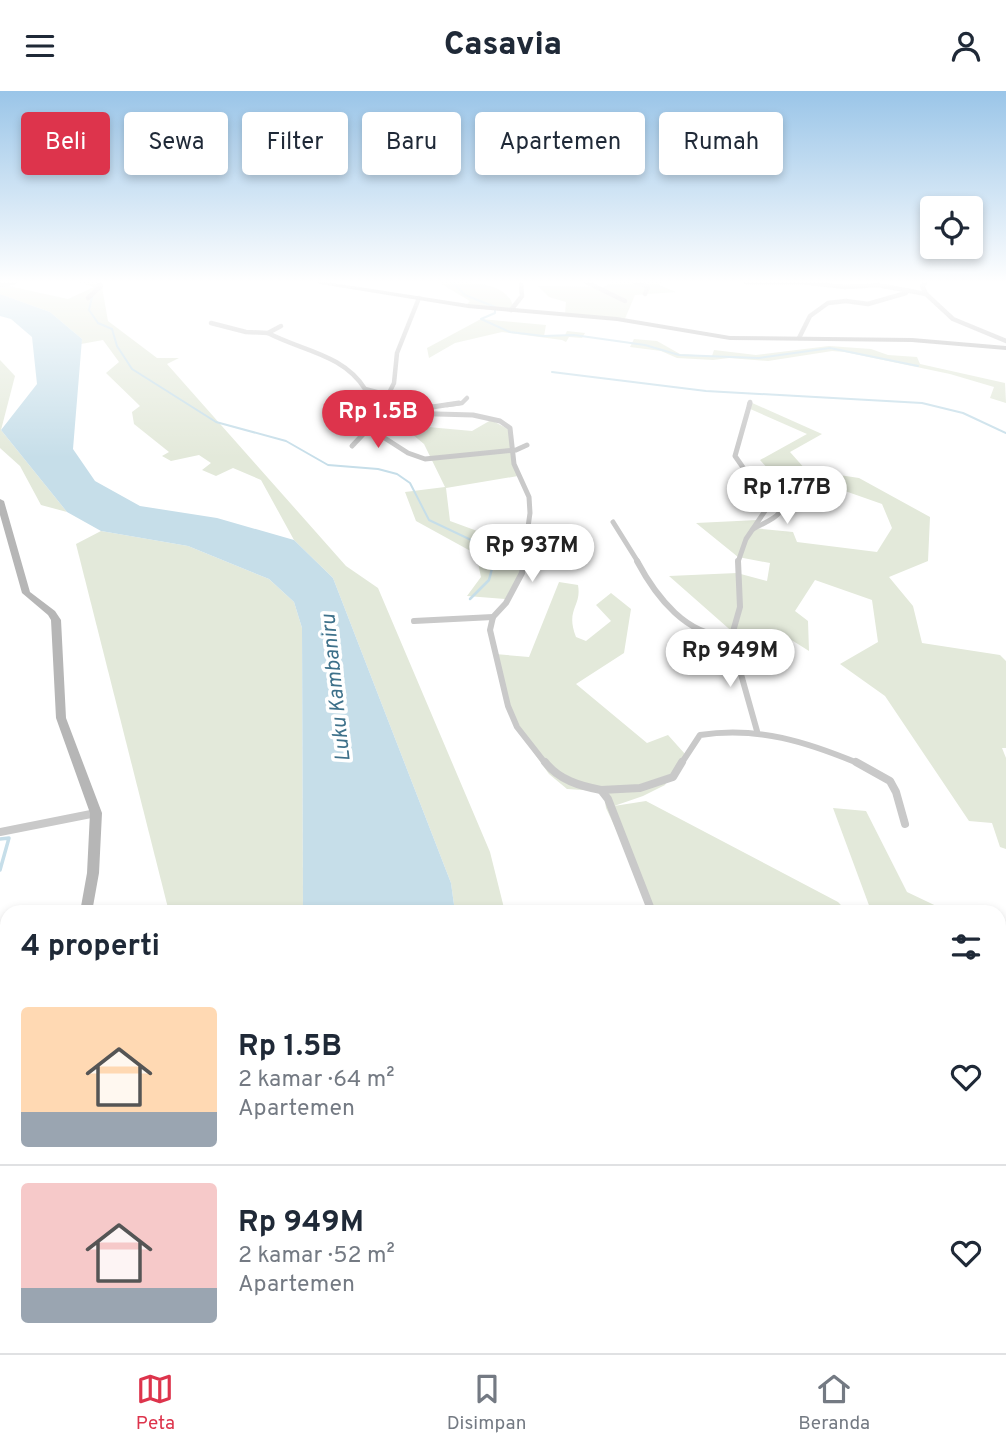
<!DOCTYPE html>
<html lang="id">
<head>
<meta charset="utf-8">
<style>
	body { margin:0; font-family:Overpass,sans-serif; background:#f6f6f7; color:#1f2937; height:100vh; display:flex; flex-direction:column; font-size:26px; white-space:nowrap }
	* { box-sizing:border-box; margin:0 }
	p { font-size:23px; color:#747a83 }
	.icon { flex:none; width:38px; height:38px; fill:none; stroke:currentColor; stroke-width:2; stroke-linecap:round; stroke-linejoin:round }
	.map { position:relative; flex:1; overflow:hidden }
	.panel { position:absolute; left:0px; top:814px; width:1006px; height:450px; display:flex; flex-direction:column; background:#fff; border-radius:21px 21px 0 0; box-shadow:0 4px 10px #0003 }
	.panel>* { flex:none }
	.banner { position:absolute; left:21px; top:21px; width:964px; height:63px; display:flex; gap:14px }
	.buttons { position:absolute; left:920px; top:105px; display:grid; gap:14px }
	.buttons a { display:grid; place-items:center; width:63px; height:63px; border-radius:7px; background:#fff; box-shadow:0 4px 10px #0003; font-size:35px }
	.price { position:absolute; translate:-50% -60px; padding:0 16px; border-radius:24px; background:#fff; color:#222; font-size:23px; line-height:46px; filter:drop-shadow(0 2px 4px #0008) }
	.price::after { content:''; position:absolute; left:50%; top:42px; width:21px; height:16px; margin-left:-10px; background:inherit; clip-path:polygon(0 0,100% 0,50% 100%) }
	.price.active { background:#dd344c; color:#fff }
	ul { padding:0; list-style:none }
	li { display:flex; align-items:center; gap:21px; height:175px; padding:0 21px }
	li+li { border-top:2px solid #e0e1e3 }
	li span { display:grid; place-items:center; flex:none; width:196px; height:140px; border-radius:7px; color:#555 }
	li>.icon { margin-inline-start:auto }
	span .icon { width:84px; height:84px; fill:#fffc; stroke-width:1 }
	li b { font-size:30px }
	h2 { display:flex; justify-content:space-between; align-items:center; height:84px; padding:0 21px; font-size:30px }
	.chip { padding:0 24px; border-radius:7px; background:#fff; box-shadow:0 4px 10px #0003; font-size:24px; line-height:63px }
	.chip.active { background:#dd344c; color:#fff }
	header { display:flex; justify-content:space-between; align-items:center; height:91px; padding:0 21px; background:#fff; font-size:32px; font-weight:800 }
	.tab-bar { display:flex; justify-content:space-around; align-items:center; height:98px; border-top:2px solid #e0e1e3; background:#fff; font-size:19px; color:#747a83 }
	.tab-bar a { display:grid; justify-items:center; gap:4px }
	.tab-bar .active { color:#dd344c }
	.map>svg:first-child { display:block }
	.green { fill:#e3e9da }
	.water { fill:#c6dee9 }
	.lines { fill:none; stroke-linecap:round; stroke-linejoin:round }
	.stream-far3 { stroke:#c6dee9; stroke-width:2 }
	.stream-far2 { stroke:#c6dee9; stroke-width:2.5 }
	.stream-far1 { stroke:#c6dee9; stroke-width:3.5 }
	.stream { stroke:#c6dee9; stroke-width:4.5 }
	.street-far4 { stroke:#c9c9c9; stroke-width:4.5 }
	.street-far3 { stroke:#c9c9c9; stroke-width:5 }
	.street-far2 { stroke:#c9c9c9; stroke-width:6 }
	.street-far1 { stroke:#c9c9c9; stroke-width:8 }
	.street { stroke:#c9c9c9; stroke-width:10 }
	.secondary { fill:#b6b6b6; fill-rule:evenodd }
	.labels { text-anchor:middle; stroke-width:7; stroke-linejoin:round; paint-order:stroke }
	.water-label { font-size:21px; font-style:italic; fill:#3e718a; stroke:#fff }
</style>
</head>
<body>
<header><svg class="icon" aria-label="menu" viewBox="0 0 24 24"><path d="M4 6h16M4 12h16M4 18h16"/></svg>Casavia<svg class="icon" aria-label="person" viewBox="0 0 24 24"><circle cx="12" cy="8" r="4"/><path d="M4 21q1-7 8-7t8 7"/></svg></header>
<div class="map">
<svg width="1006" height="1262" viewBox="0 0 1006 1262">
	<rect width="100%" height="100%" fill="#fff"/>
	<!-- green -->
	<g class="green">
		<path d="M0 191H13L4 194 68 208 94 196 77 191H104L102 196 108 230 157 267H179L167 273 346 475 378 497 490 761 505 821H455L451 792 333 487 294 449 261 389 233 377 216 385 202 379 211 372 199 364 171 370 162 365 169 361 134 333 132 321 140 315 106 282 119 271 103 249 81 253 82 248 50 221 0 203Z"/>
		<path d="M438 191C461 191 506 188 513 215L510 219 465 215 470 210Z"/>
		<path d="M613 191H663L659 194 676 201 635 204 624 230 565 223 566 211 549 206 538 195 604 196Z"/>
		<path d="M481 228 546 234 544 245 565 244 567 240 585 242 582 247 569 246 566 251 562 249 502 241 455 252 429 267 427 257Z"/>
		<path d="M634 248 657 250 680 263 712 265 714 259 756 264 829 255 871 258 888 264 917 266 920 273 1005 292 1006 312 990 307 994 296 950 283 845 261 832 260 768 270 729 267 713 269 677 267 661 260 630 256Z"/>
		<path d="M0 269 15 285 1 339 67 421 41 414 20 375 0 357Z"/>
		<path d="M750 311 822 343 790 361 806 379 859 387 930 426 928 470 889 486 913 515 922 552 1000 564 1006 570V657H1002L1006 667V758L1000 756 992 732 969 730 885 605 840 573 878 551 872 509 815 489 795 520 808 530 809 560 782 543 736 544 669 485 737 482 767 490 770 472 738 466 696 432 758 429 753 437 793 441 797 451 877 461 892 437 882 413 845 400 819 412 790 402 760 369 807 343 748 317Z"/>
		<path d="M491 329 508 338 518 385 446 397 450 430 524 457 520 482 505 508 467 505 481 486 476 463 416 430 405 401 445 396 424 353 412 343 428 336 472 340Z"/>
		<path d="M101 440 188 455 269 488 294 511 302 537 303 821H169L76 453Z"/>
		<path d="M559 491 578 494C582 516 565 518 576 546L586 550 611 530 596 514 611 502 631 518 624 562 576 593 647 652 668 644 685 663 665 694 643 705 614 715 646 710 838 811 848 821H650L640 790 606 717 604 705 598 700 567 698 549 683 514 634 495 563 529 566Z"/>
		<path d="M833 717 866 720 907 801 949 821H876L870 817Z"/>
		<path d="M130 1256H383L385 1262H129Z"/>
		<path d="M526 1257H615L616 1262H527Z"/>
	</g>
	<!-- water -->
	<g class="water">
		<path d="M0 203 50 221 82 248 73 358 95 390 140 415 217 427 294 449 333 487 451 792 455 821H303L302 537 294 511 269 488 188 455 101 440 67 421 1 339 37 293 32 246 11 228 0 225Z"/>
		<path d="M526 1257 527 1262H385L383 1257Z"/>
	</g>
	<g class="lines">
		<!-- stream-far3 -->
		<g class="stream-far3">
			<path d="M452 191 465 204 495 216V222L481 228 510 241 543 245 574 244 645 254 679 264 759 267 830 257 918 275"/>
			<path d="M92 206 89 219 98 232 112 238 117 255 132 278 216 331 286 350 328 374 378 378 397 383 410 392 429 429 488 457 495 463 494 471"/>
			<path d="M552 281 706 300 922 312 963 322 1006 342"/>
		</g>
		<!-- stream-far2 -->
		<path class="stream-far2" d="M470 508 489 489 494 470"/>
		<!-- stream-far1 -->
		<path class="stream-far1" d="M0 748 9 747 0 779"/>
		<!-- stream -->
		<g class="stream">
			<path d="M999 936 1006 938"/>
			<path d="M999 1175 1006 1177"/>
			<path d="M776 1256V1262"/>
		</g>
		<!-- street-far4 -->
		<g class="street-far4">
			<path d="M586 191 625 210"/>
			<path d="M635 191 648 196 645 203"/>
			<path d="M745 191H802L845 196 878 194 926 203 953 228 1006 250"/>
			<path d="M926 191 922 195 926 203"/>
			<path d="M0 194 15 191"/>
			<path d="M88 207 101 195 98 191"/>
			<path d="M511 219 522 205 521 191"/>
			<path d="M211 232 246 241 268 242"/>
			<path d="M281 235 268 242C302 260 343 263 365 298L388 304"/>
			<path d="M799 247 810 225 828 212 846 210 868 213 906 202"/>
			<path d="M384 314 388 308"/>
			<path d="M390 314 387 306 394 292 397 262 419 207"/>
			<path d="M447 314 462 312 467 307"/>
			<path d="M749 314 750 311"/>
		</g>
		<!-- street-far3 -->
		<g class="street-far3">
			<path d="M390 312 401 322 473 324 500 330 510 337 514 373 529 406 530 422 523 471"/>
			<path d="M412 319 459 312"/>
			<path d="M369 337 408 362 425 368 516 359 527 354"/>
			<path d="M352 355 369 337 385 312"/>
			<path d="M613 431 638 471"/>
			<path d="M753 438C772 427 785 427 782 403L792 396"/>
			<path d="M738 471 746 448 767 417 763 405 735 365 750 312"/>
		</g>
		<!-- street-far2 -->
		<g class="street-far2">
			<path d="M524 470 522 482 506 512 493 526 490 539 508 615 517 636 546 673"/>
			<path d="M637 470C655 504 688 549 732 544L740 516 738 470"/>
			<path d="M414 530 493 526"/>
			<path d="M727 546 737 569 757 640"/>
			<path d="M681 673 700 644C758 635 807 651 860 673"/>
		</g>
		<!-- street-far1 -->
		<g class="street-far1">
			<path d="M545 671C559 689 580 695 601 699L608 708 652 821"/>
			<path d="M856 671 890 690 896 701 905 733"/>
			<path d="M601 699 640 697 673 686 682 671"/>
			<path d="M0 741 96 722"/>
		</g>
		<!-- street -->
		<g class="street">
			<path d="M999 1072 1006 1073"/>
			<path d="M765 1262 766 1256"/>
		</g>
		<!-- secondary -->
		<g class="secondary">
			<path d="M318 191H327L468 213 617 226 730 245 912 247 1006 255V259L912 251 730 249 617 230 468 217 320 193Z"/>
			<path d="M0 408 4 410 30 501 55 520 61 529 66 627 102 722 99 782 92 821H80L87 782 90 722 56 627 51 529 48 524 22 502 0 424Z"/>
			<path d="M7 1247V1256H16L15 1262H0L1 1250Z"/>
		</g>
	</g>
	<!-- sky -->
	<linearGradient id="sky" x2="0" y2="1"><stop stop-color="#9ac5e8"/><stop offset="0.52" stop-color="#fff"/><stop offset="1" stop-color="#fff" stop-opacity="0"/></linearGradient>
	<rect width="1006" height="367" fill="url(#sky)"/>
	<g class="labels">
		<!-- water labels -->
		<g class="water-label">
			<text transform="translate(335 597) rotate(-96)" y="7">Luku Kambaniru</text>
		</g>
	</g>
</svg>
<div class="buttons">
<a><svg class="icon" aria-label="locate" viewBox="0 0 24 24"><circle cx="12" cy="12" r="6"/><path d="M12 2v4M12 18v4M2 12h4M18 12h4"/></svg></a>
</div>
<b class="price active" style="left:378px;top:359px">Rp 1.5B</b>
<b class="price" style="left:787px;top:435px">Rp 1.77B</b>
<b class="price" style="left:532px;top:493px">Rp 937M</b>
<b class="price" style="left:730px;top:598px">Rp 949M</b>
<div class="banner">
<a class="chip active">Beli</a>
<a class="chip">Sewa</a>
<a class="chip">Filter</a>
<a class="chip">Baru</a>
<a class="chip">Apartemen</a>
<a class="chip">Rumah</a>
</div>
<section class="panel">
<h2>4 properti<svg class="icon" aria-label="filters" viewBox="0 0 24 24"><path d="M4 7h16M4 17h16"/><circle cx="9" cy="7" r="2"/><circle cx="15" cy="17" r="2"/></svg></h2>
<ul>
<li><span style="background:linear-gradient(#ffd9b3 75%,#9aa5b1 0)"><svg class="icon" aria-label="home" viewBox="0 0 24 24"><path d="M3 11l9-7 9 7M6 9v11h12V9"/></svg></span><div><b>Rp 1.5B</b><p>2 kamar · 64 m²</p><p>Apartemen</p></div><svg class="icon" aria-label="heart" viewBox="0 0 24 24"><path d="M12 20l-8-8c-3-5 5-10 8-4 3-6 11-1 8 4z"/></svg></li>
<li><span style="background:linear-gradient(#f6c9c9 75%,#9aa5b1 0)"><svg class="icon" aria-label="home" viewBox="0 0 24 24"><path d="M3 11l9-7 9 7M6 9v11h12V9"/></svg></span><div><b>Rp 949M</b><p>2 kamar · 52 m²</p><p>Apartemen</p></div><svg class="icon" aria-label="heart" viewBox="0 0 24 24"><path d="M12 20l-8-8c-3-5 5-10 8-4 3-6 11-1 8 4z"/></svg></li>
</ul>
</section>
</div>
<nav class="tab-bar">
<a class="active"><svg class="icon" aria-label="map" viewBox="0 0 24 24"><path d="M3 6l6-2 6 2 6-2v14l-6 2-6-2-6 2zM9 4v14M15 6v14"/></svg>Peta</a>
<a><svg class="icon" aria-label="saved" viewBox="0 0 24 24"><path d="M7 4h10v16l-5-4-5 4z"/></svg>Disimpan</a>
<a><svg class="icon" aria-label="home" viewBox="0 0 24 24"><path d="M3 11l9-7 9 7M6 9v11h12V9"/></svg>Beranda</a>
</nav>
</body>
</html>
